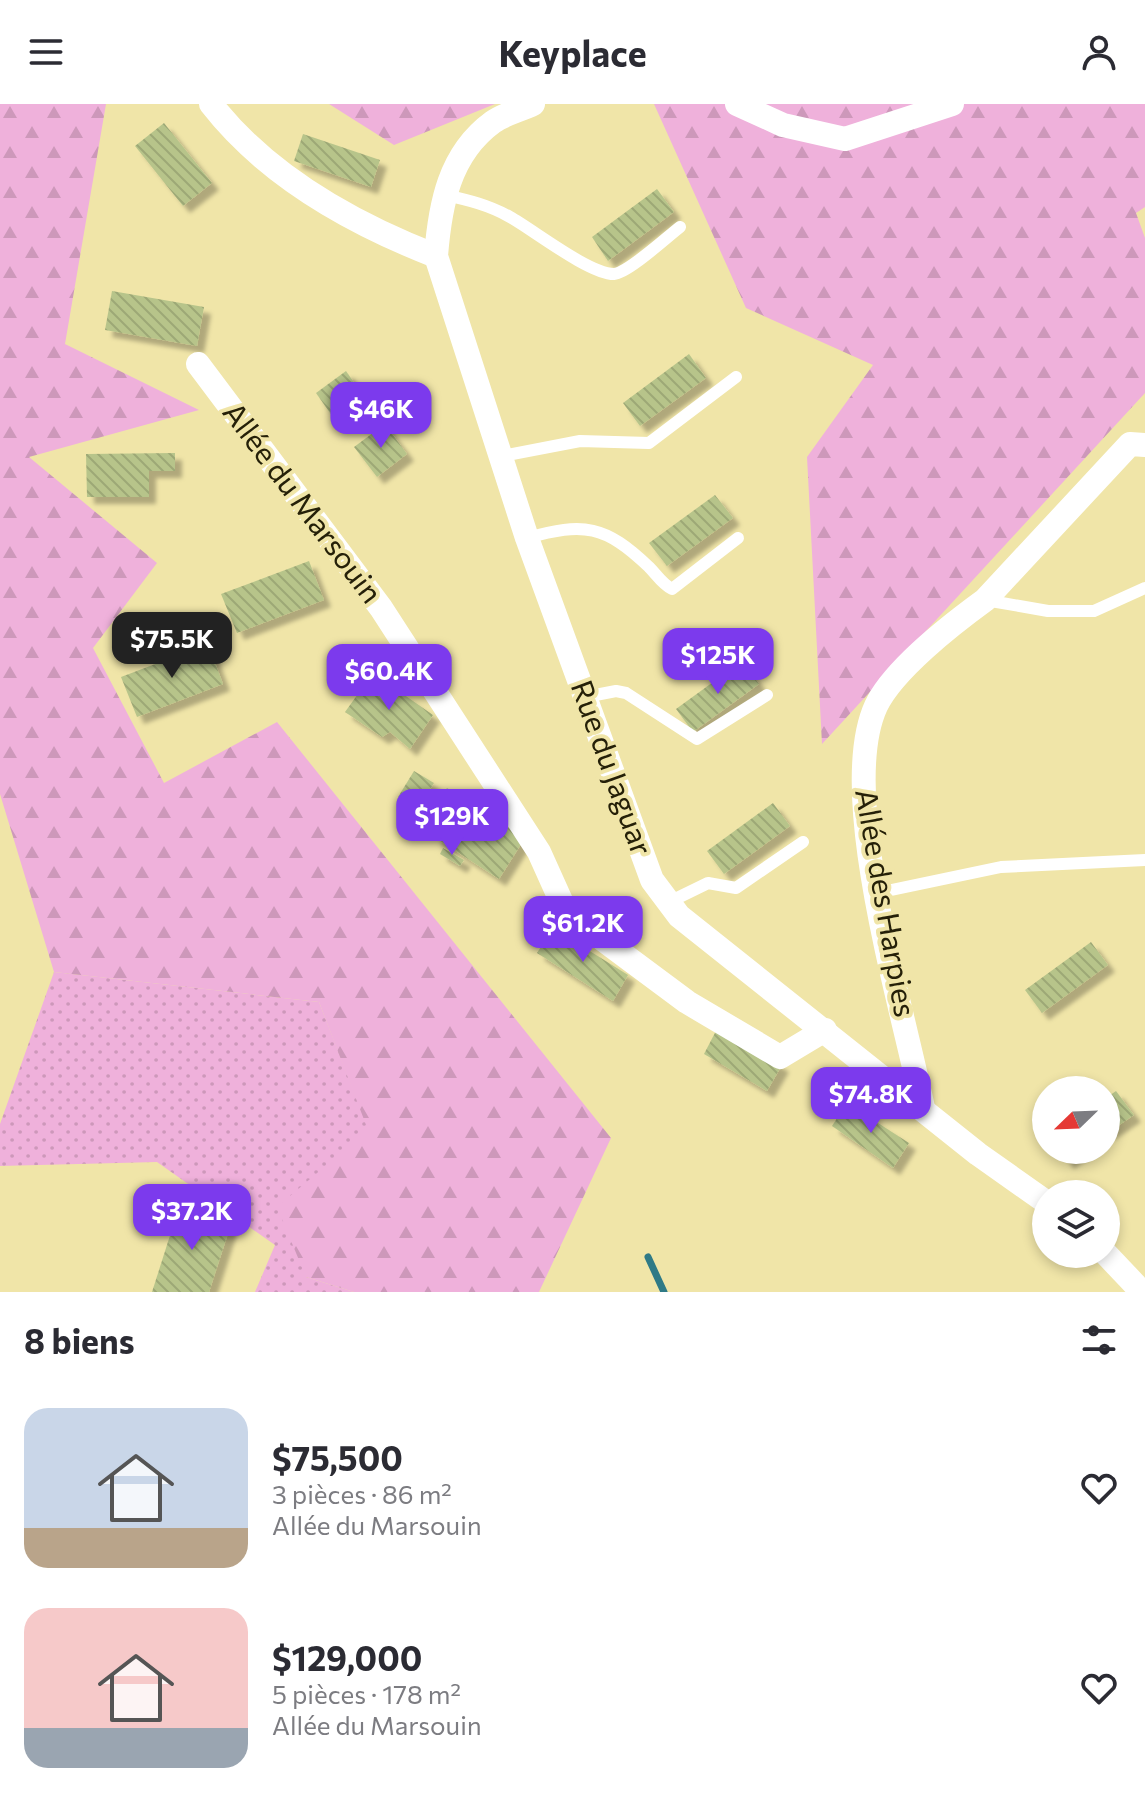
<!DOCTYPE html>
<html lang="fr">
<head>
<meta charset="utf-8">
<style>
	body { margin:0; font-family:Commissioner,sans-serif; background:#f2f2f3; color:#2b2b33; height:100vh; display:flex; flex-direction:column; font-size:30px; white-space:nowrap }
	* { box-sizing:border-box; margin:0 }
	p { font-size:26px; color:#7c7c81 }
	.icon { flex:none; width:44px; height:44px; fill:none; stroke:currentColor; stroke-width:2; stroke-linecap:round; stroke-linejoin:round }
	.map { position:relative; height:1188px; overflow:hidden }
	.side { display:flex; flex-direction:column; background:#fff; flex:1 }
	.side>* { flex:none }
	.needle { width:52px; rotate:247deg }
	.fabs { position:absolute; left:1032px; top:972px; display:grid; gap:16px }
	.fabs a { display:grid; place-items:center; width:88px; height:88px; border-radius:50%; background:#fff; box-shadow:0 4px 12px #0003; font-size:40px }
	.price { position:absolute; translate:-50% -68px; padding:0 18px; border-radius:16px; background:#7c3aed; color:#fff; font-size:26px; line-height:52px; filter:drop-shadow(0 2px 4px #0008) }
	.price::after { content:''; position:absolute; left:50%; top:48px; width:24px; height:18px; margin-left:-12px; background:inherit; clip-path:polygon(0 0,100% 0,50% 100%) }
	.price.on { background:#222; color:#fff }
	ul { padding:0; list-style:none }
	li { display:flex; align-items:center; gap:24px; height:200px; padding:0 24px }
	li span { display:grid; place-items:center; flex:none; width:224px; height:160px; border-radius:24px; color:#555 }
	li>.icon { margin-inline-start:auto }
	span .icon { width:96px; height:96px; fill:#fffc; stroke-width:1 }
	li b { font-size:34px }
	h2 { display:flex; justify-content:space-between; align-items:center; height:96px; padding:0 24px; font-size:34px }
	header { display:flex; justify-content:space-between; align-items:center; height:104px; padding:0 24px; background:#fff; font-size:36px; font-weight:700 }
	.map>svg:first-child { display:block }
	.grass { fill:url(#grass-dots) }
	.forest { fill:url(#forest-firs) }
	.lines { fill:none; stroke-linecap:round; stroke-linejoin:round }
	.stream { stroke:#2f7a86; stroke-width:7 }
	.building { fill:url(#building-back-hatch); filter:url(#shadow) }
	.lane { stroke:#fff; stroke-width:12 }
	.street { stroke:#fff; stroke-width:24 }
	.labels { text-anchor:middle; stroke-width:8; stroke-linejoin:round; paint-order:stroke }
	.street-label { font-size:30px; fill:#252008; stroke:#f0e5a8 }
</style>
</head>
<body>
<header><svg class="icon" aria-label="menu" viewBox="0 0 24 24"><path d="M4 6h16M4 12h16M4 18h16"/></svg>Keyplace<svg class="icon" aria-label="person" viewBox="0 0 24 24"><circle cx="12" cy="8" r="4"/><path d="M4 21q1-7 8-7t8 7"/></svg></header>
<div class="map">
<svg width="1145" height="1188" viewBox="0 0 1145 1188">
	<defs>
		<pattern id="grass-dots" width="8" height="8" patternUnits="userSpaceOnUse" patternTransform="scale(2)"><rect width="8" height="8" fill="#efb1db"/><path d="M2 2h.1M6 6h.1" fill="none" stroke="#cd98ba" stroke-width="1.8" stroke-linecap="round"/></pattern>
		<pattern id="forest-firs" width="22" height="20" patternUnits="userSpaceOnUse" patternTransform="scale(2)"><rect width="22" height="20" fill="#efb1db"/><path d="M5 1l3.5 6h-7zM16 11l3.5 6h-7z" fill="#cd98ba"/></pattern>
		<pattern id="building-back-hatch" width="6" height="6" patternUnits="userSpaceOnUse" patternTransform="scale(2)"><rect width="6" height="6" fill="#b7c48a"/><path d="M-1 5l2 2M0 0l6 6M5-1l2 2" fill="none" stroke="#9da876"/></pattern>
		<filter id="shadow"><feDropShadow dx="7" dy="7" stdDeviation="2" flood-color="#0004"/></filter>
	</defs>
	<rect width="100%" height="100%" fill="#f0e5a8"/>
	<!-- grass -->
	<path class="grass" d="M54 868 319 898 369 1026 306 1173 354 1188H255L275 1141 157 1058 0 1062V1020Z"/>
	<!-- forest -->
	<g class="forest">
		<path d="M0 0H106L65 240 199 306 29 353 157 459 93 544 164 679 277 618 611 1034 539 1188H354L306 1173 277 1103 368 1026 319 898 54 868 0 690Z"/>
		<path d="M329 0H495L394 41Z"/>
		<path d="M654 0H1145V103L1136 109 1145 134V289L822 640 807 353 873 261 746 204Z"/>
	</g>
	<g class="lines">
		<!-- stream -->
		<path class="stream" d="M648 1153 664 1188"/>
	</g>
	<!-- building -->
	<g class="building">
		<path d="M164 19 212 79 183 102 135 42Z"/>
		<path d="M303 30 380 56 371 83 294 57Z"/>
		<path d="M657 85 674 108 608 157 592 133Z"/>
		<path d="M112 187 204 203 197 242 105 226Z"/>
		<path d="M689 250 706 274 640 322 623 299Z"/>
		<path d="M346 267 367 297 337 319 316 289Z"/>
		<path d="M385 320 407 350 377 373 354 343Z"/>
		<path d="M175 349V367H149V393H87L86 350Z"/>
		<path d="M715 391 733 414 667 462 649 439Z"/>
		<path d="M309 457 324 496 237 529 221 490Z"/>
		<path d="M208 540 223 580 137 613 121 573Z"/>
		<path d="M742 557 759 580 693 628 676 605Z"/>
		<path d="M373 569 433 611 410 645 390 628 382 633 345 608Z"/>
		<path d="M414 667 434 679 418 705 398 693Z"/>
		<path d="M447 684 525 734 499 775 434 733 444 718 431 709Z"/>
		<path d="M773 699 790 722 724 770 707 747Z"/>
		<path d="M443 744 464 756 460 762 440 750Z"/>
		<path d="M553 824 628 871 613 897 537 849Z"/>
		<path d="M1091 838 1108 861 1042 909 1025 886Z"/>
		<path d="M717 925 782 961 767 987 704 950Z"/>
		<path d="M1116 987 1134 1011 1106 1030V994Z"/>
		<path d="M847 999 909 1039 893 1064 832 1022Z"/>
		<path d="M1058 1046H1085L1067 1058Z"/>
		<path d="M180 1100 232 1117 209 1188H152Z"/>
	</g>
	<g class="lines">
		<!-- lane -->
		<g class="lane">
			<path d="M445 91C468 96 489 101 510 113 532 125 589 170 614 170 628 169 667 133 680 123"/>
			<path d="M502 352 580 337 649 339 736 273"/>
			<path d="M527 434C584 418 605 421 649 463 657 471 662 480 672 485L738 434"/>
			<path d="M985 496 1048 507H1094L1145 484"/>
			<path d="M585 593 616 587 626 589 697 635 767 591"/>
			<path d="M877 789 1001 763 1145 756"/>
			<path d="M667 799 708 779 736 784 803 738"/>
		</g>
		<!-- street -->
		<g class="street">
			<path d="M211 0C267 72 351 119 436 152"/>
			<path d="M533 0C521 6 504 10 493 18 449 50 440 101 436 152L527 434 652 776 679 812 978 1050 1046 1098"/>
			<path d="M737 0 783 21 845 35 952 0"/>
			<path d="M198 260 381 504 539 748 566 808 687 898 780 953 825 926"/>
			<path d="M923 1004C904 907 836 689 876 602 893 566 952 520 985 496L1130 340 1145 341"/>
			<path d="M1106 1150 1142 1188"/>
		</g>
	</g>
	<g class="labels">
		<!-- street labels -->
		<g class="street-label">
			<text transform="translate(302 399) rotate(53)" y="10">Allée du Marsouin</text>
			<text transform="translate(611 664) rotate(70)" y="10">Rue du Jaguar</text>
			<text transform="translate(885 799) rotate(80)" y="10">Allée des Harpies</text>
		</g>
	</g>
</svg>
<div class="fabs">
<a><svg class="needle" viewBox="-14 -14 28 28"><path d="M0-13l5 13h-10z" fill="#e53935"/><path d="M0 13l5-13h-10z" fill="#7c7c81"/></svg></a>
<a><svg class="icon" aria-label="layers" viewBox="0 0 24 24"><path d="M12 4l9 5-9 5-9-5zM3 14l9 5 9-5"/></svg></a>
</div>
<b class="price" style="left:381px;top:346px">$46K</b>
<b class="price on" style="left:172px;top:576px">$75.5K</b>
<b class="price" style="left:718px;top:592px">$125K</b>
<b class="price" style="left:389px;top:608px">$60.4K</b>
<b class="price" style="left:452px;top:753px">$129K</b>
<b class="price" style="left:583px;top:860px">$61.2K</b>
<b class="price" style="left:871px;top:1031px">$74.8K</b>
<b class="price" style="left:192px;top:1148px">$37.2K</b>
</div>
<section class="side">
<h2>8 biens<svg class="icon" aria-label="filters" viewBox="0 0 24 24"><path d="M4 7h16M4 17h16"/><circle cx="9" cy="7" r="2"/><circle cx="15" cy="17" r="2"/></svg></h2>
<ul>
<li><span style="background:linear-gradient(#c9d6e8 75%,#b9a48a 0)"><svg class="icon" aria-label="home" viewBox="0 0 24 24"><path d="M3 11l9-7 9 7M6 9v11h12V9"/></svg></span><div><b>$75,500</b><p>3 pièces · 86 m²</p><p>Allée du Marsouin</p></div><svg class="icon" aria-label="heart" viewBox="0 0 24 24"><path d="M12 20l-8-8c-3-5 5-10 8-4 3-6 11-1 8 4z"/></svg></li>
<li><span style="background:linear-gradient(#f6c9c9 75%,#9aa5b1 0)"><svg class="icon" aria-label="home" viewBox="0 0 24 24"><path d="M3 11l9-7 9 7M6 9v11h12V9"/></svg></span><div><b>$129,000</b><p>5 pièces · 178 m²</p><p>Allée du Marsouin</p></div><svg class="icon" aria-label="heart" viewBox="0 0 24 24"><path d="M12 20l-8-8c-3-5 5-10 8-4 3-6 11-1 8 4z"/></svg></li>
</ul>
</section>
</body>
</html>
